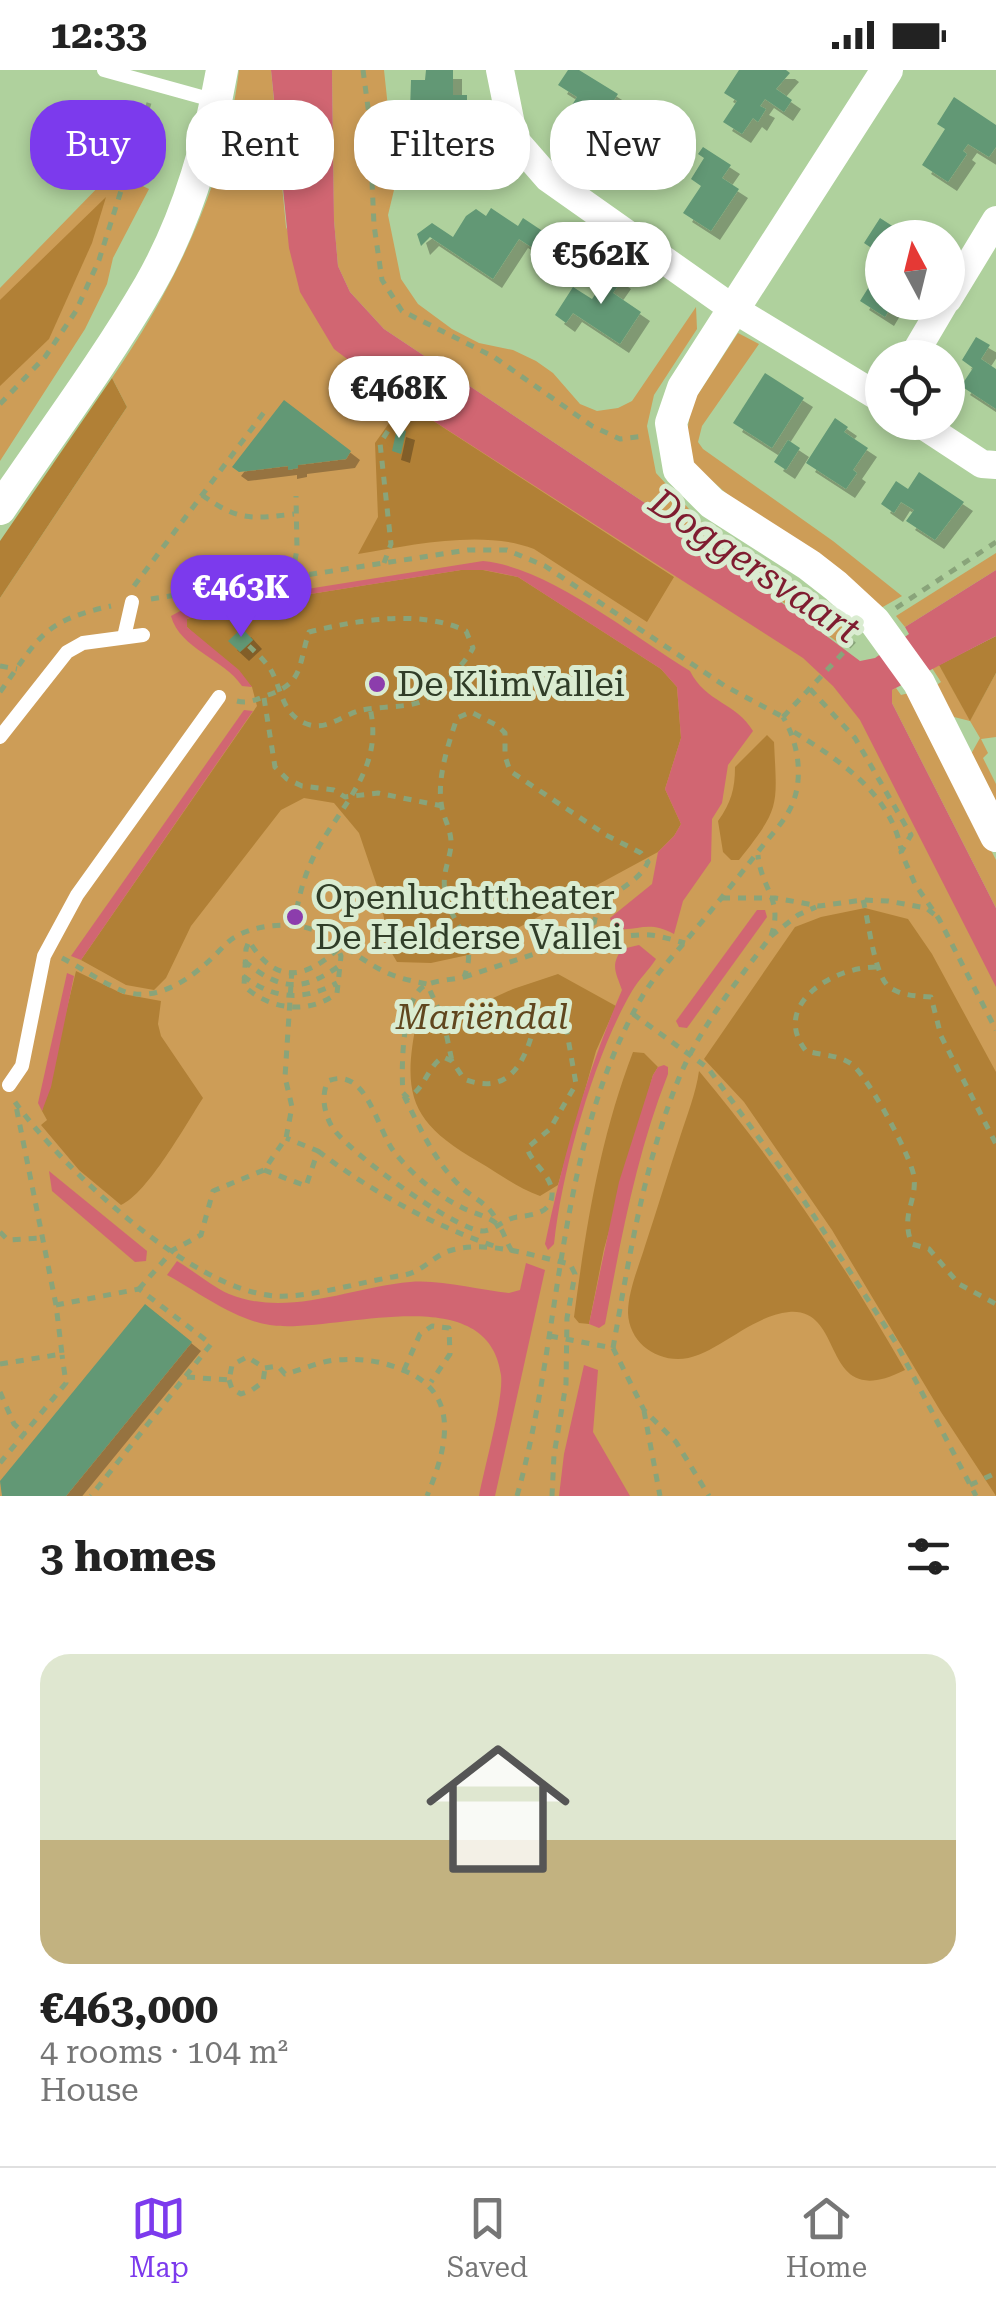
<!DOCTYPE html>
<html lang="en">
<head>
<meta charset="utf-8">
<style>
	body { margin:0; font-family:"Roboto Serif",serif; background:#f6f6f6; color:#222; height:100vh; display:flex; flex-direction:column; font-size:38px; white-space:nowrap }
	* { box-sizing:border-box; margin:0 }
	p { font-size:32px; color:#767676 }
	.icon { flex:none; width:55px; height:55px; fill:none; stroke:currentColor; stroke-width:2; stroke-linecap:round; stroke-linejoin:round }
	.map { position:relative; height:1426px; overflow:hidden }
	.side { display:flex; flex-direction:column; background:#fff; flex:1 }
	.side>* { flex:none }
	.guide { position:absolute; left:30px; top:30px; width:938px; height:90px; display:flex; gap:20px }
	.needle { width:65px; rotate:353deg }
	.tools { position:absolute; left:865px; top:150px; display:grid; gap:20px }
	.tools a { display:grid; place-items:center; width:100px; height:100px; border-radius:50%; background:#fff; box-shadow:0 5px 15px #0003; font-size:50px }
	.price { position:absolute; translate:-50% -85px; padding:0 22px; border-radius:35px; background:#fff; color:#222; font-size:32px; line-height:65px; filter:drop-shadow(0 2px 5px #0008) }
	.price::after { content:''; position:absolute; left:50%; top:60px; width:30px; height:22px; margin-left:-15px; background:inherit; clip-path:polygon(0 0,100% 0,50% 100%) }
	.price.on { background:#7c3aed; color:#fff }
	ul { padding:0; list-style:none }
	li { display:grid; align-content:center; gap:20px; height:530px; padding:0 40px }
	li span { display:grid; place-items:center; height:310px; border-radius:30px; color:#555 }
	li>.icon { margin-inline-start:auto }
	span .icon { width:180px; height:180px; fill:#fffc; stroke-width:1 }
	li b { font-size:42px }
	h2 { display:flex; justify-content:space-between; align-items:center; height:120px; padding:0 40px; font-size:42px }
	.tag { padding:0 35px; border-radius:40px; background:#fff; box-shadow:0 5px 15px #0003; font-size:35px; line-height:90px }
	.tag.on { background:#7c3aed; color:#fff }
	.status { display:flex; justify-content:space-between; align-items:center; height:70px; padding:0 50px; background:#fff; direction:ltr }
	.status svg { height:28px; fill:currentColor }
	.menu { display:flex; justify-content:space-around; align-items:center; height:140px; border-top:2px solid #e0e0e0; background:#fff; font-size:28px; color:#767676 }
	.menu a { display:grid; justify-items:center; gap:5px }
	.menu .on { color:#7c3aed }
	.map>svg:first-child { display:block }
	.green { fill:#cd9d57 }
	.forest { fill:#b18036 }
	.water { fill:#d16672 }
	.building { fill:#629875; filter:url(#shadow) }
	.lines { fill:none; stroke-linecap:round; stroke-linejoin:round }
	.path { stroke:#89a47a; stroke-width:5; stroke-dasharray:8 8; stroke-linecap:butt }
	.service { stroke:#fff; stroke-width:14 }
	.minor { stroke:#fff; stroke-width:28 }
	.tertiary { stroke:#fff; stroke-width:32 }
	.poi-dot { fill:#8c3dac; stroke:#daecd1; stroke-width:4 }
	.labels { text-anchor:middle; stroke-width:10; stroke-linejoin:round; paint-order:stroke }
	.poi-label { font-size:35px; fill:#303d28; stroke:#daecd1; text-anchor:start }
	.park-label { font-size:35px; font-style:italic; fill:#60461e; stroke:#daecd1 }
	.water-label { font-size:38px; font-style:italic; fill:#7f1c30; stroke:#daecd1 }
</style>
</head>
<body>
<div class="status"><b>12:33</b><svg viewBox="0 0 49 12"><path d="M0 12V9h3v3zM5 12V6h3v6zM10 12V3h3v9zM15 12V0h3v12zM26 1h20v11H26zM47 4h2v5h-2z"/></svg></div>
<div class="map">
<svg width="996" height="1426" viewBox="0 0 996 1426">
	<defs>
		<filter id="shadow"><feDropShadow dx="9" dy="9" stdDeviation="0" flood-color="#0004"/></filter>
	</defs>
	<rect width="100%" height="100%" fill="#afd19d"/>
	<!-- green -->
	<g class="green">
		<path d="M239 0H271L286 157 327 246 847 612 996 892V1426H0V528L127 337 112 308C175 217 226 111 239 0Z"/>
		<path d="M332 0H384L389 47 384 74 394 120 388 145 401 209 418 234 452 259 479 273 513 280 536 291 553 303 580 334 597 341 618 338 632 331 696 237 697 259 654 325 647 356 656 403 700 451 764 492 838 546 846 556V568L840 574 675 453 384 259 350 222 338 196 334 150Z"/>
		<path d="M117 104 149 119 113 188 107 214 85 259 0 391V218L109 106Z"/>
		<path d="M738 263 759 274 702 356 698 372 703 379 833 471 902 526 881 538 736 432 692 393 686 371 691 335Z"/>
		<path d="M996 483V500L905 557 896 546Z"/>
		<path d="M939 594 970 650 996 603V667L981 669 988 683 983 688 996 714V736L971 684 980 668 970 651 950 646 935 616 941 612 932 598Z"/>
		<path d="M896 618 901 625 909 623 919 638 996 790V838L892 633V620Z"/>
	</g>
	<!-- forest -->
	<g class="forest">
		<path d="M106 127 92 173 49 269 0 316V230Z"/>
		<path d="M112 308 127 337 0 528V471Z"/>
		<path d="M404 332 674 507 647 552 534 479C483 459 412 475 358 484L378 447 375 373Z"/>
		<path d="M461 500H483L518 507 661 599 677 617 681 668 665 719 681 754 674 766 658 782 468 885 431 893 397 892 390 880 379 822 359 763 334 733 304 728 281 740 191 856 166 908 154 920 126 915 81 890 257 636 252 617 187 557V549L217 539Z"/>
		<path d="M996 566V603L970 651 939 595Z"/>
		<path d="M767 665 774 672C777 737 781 737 739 790H731L723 782 718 751C731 733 735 719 735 697Z"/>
		<path d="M865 838 908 849 932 884 996 1002V1426L941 1342 832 1160 744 1032 704 989 795 857 821 847Z"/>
		<path d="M76 901 123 924 161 931 158 954 161 966 203 1028C186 1054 148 1123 121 1135L79 1100 41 1055 47 1050 42 1041Z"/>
		<path d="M558 904 616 936 596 981 558 1115 540 1126C517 1118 500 1104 479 1092 407 1051 402 1022 418 944L469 939 513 919Z"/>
		<path d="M633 982 644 983 658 997 653 1005 604 1179 589 1254 579 1253 574 1247C586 1156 600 1068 633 982Z"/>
		<path d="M699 1001C777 1094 845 1195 905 1300 818 1344 848 1237 789 1242 748 1246 713 1289 678 1289 652 1289 629 1270 628 1243 628 1221 639 1196 645 1176 657 1140 668 1103 680 1067 687 1045 696 1023 699 1001Z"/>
	</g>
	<!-- water -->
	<g class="water">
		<path d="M271 0H332L334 150 338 196 350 222 384 259 675 453 860 591 875 588 909 564 905 557 996 500V566L892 620V633L996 838V917L860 650 833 616 803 588 404 332 334 279 300 222 289 178Z"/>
		<path d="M483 491C548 497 633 566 690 601 706 633 736 632 753 661L728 695 722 733 712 749 711 791 683 831 674 864C646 849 638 863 613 858L610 848 652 814 658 782 674 766 681 754 665 719 681 668 677 617 661 599 518 507 484 500H461L217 539 187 549V557L239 600 252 617 242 616C224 589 180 579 171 546L182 540 213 534Z"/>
		<path d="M244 640 253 641 81 890 71 886Z"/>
		<path d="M757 840H765L767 847 687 958 679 957 676 951Z"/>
		<path d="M639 875 656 889C649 900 639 909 632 921 594 986 562 1099 554 1174L548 1180 545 1174C563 1087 587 1001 622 920 616 902 610 896 622 879Z"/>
		<path d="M67 903 74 906 51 1017 42 1041 38 1033Z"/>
		<path d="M664 995 668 997V1004C636 1085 621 1169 605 1254L599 1258 589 1254 619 1112 653 1005 658 997Z"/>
		<path d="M49 1101 147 1181 146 1191 135 1192 52 1121Z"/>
		<path d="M177 1191C194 1201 211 1216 229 1224 287 1248 352 1217 410 1212 439 1209 479 1220 509 1223L520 1220 526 1193 545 1200 495 1426H479C484 1399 504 1328 501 1305 488 1205 332 1265 270 1255 235 1250 198 1222 167 1205Z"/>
		<path d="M584 1295 598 1300 593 1362 630 1426H559L564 1384Z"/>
	</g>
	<!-- building -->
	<g class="building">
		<path d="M426 0H453V25H467V60H446V55H422L423 42 410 41 411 10H425Z"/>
		<path d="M568 0H579L618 24 607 41 632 58 609 92 559 56 577 27 558 15Z"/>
		<path d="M739 0H786L790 3 776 19 792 30 784 42 765 29 760 36 766 39 758 52 753 48 742 64 723 52 737 31 724 23Z"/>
		<path d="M954 27 996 55V77L989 87 968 74 963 81 967 84 948 112 922 95 945 59 937 54Z"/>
		<path d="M703 77 731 95 722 108 739 119 711 161 683 143 701 116 691 109 704 88 698 84Z"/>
		<path d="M491 138 518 156 523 148 550 166 539 182 519 169 493 209 430 167 421 176 417 164 432 153 453 167 466 146 476 139 486 146Z"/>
		<path d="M880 148 911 168H882V185L864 173Z"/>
		<path d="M591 189 622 210 613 223 641 242 620 274 573 243 566 253 555 245 573 217 592 229 606 209 586 196Z"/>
		<path d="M882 196V232H894L885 247 860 231Z"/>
		<path d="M976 267 990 275 981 289 996 299V339L961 316 973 298 962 290Z"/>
		<path d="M765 303 804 328 772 378 733 353Z"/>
		<path d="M284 330 351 381 346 389 298 395V398L288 400V396L239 402 232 397Z"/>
		<path d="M835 348 848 357 844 362 868 378 853 400 857 403 846 419 806 393Z"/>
		<path d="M397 358 406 361 401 384 392 381Z"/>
		<path d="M788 370 800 378 786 400 774 392Z"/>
		<path d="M919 402 964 432 935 470 906 451 914 440 901 432 894 443 881 434 896 411 908 419Z"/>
		<path d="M242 558 253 570 240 582 228 571Z"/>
		<path d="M145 1234 192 1272 66 1426H2L0 1411Z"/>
	</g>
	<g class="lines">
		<!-- path -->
		<g class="path">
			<path d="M363 0 369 45 374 155 382 210 402 241 494 287 592 356 620 369 645 366"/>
			<path d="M0 334 45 287 76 241 99 190 149 33"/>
			<path d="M202 425C238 451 251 449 294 444"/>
			<path d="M384 493 391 474 380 373 406 334"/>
			<path d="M292 507 297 479 296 426"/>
			<path d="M134 516 265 341"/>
			<path d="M151 529 468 480H507L545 496 725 616 783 647"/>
			<path d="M896 538 996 472"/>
			<path d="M0 596 17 599"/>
			<path d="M810 619 855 668 911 765 901 782 915 814 939 849 996 960"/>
			<path d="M0 622C39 568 42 551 111 536"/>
			<path d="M264 628 275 697 287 709 302 716 334 720 345 727 378 723 442 736"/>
			<path d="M237 631C249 634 257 629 268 625 304 613 298 595 309 562 357 550 421 539 466 561L473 578C467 591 434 627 420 632 405 638 377 636 358 641 342 646 325 661 307 654 284 646 282 623 273 604 268 593 257 584 248 575"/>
			<path d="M783 647 856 569"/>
			<path d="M794 662C839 690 890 723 901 779"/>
			<path d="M722 828H775L819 836 863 830 888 831 926 838 935 845"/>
			<path d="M863 830C869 851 874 910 892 919 905 926 917 926 931 927L941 966 996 1074"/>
			<path d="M294 855C298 829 304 804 317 780 343 733 384 697 370 638"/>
			<path d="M771 866 798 845 816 837"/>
			<path d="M338 879C304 910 275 914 249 871L246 879 244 916C270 940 309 945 337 923L341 886 338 879 343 873"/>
			<path d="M62 888C82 898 102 913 123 921 156 933 189 910 212 888 220 881 226 872 235 867 250 858 269 855 287 855 328 856 349 884 383 901 397 908 412 911 427 914L443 949 452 991"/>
			<path d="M244 891C280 920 301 923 339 896"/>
			<path d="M876 897C833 897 770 935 806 981 820 985 838 985 850 993 866 1002 912 1088 914 1107 917 1132 900 1145 912 1174L929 1179 959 1214 996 1234"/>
			<path d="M243 906C275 930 303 931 337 913"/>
			<path d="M464 907 544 881 609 867"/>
			<path d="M633 944 708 998 799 1123 896 1273 976 1426"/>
			<path d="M404 1026C419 1056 434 1090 458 1114 471 1128 490 1133 497 1152"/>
			<path d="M15 1032C62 1098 192 1221 276 1226 312 1228 366 1210 405 1205 422 1201 431 1189 446 1182 483 1168 533 1186 570 1194L575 1204 567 1248 566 1314 554 1385 552 1426"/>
			<path d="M318 1081C372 1122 435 1157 500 1178"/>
			<path d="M264 1100 306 1116 318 1081 286 1068"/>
			<path d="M0 1162 8 1170 43 1168"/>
			<path d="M512 1181C506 1173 504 1160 497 1154 488 1146 472 1143 461 1137 435 1124 413 1105 395 1083 377 1061 367 995 328 1011 321 1025 324 1042 331 1055 343 1079 455 1160 482 1161 494 1161 504 1149 517 1147 531 1145 551 1144 552 1125 554 1107 531 1093 527 1078L550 1059 576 1014 565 951 556 944 535 953C526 990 510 1027 464 1009L452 991 443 987C427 997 426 1017 408 1028L403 1023C401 999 402 929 424 916 435 910 451 910 464 907 480 869 450 856 445 821 442 804 449 792 451 776 452 762 445 751 442 738 436 710 448 675 457 648L471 642 498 656 505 663V686L510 701 606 765 641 783 648 792C636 819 598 823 594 854 607 874 629 863 650 865 661 866 673 870 685 873"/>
			<path d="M139 1219 173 1180 201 1165 213 1121 264 1100 286 1068 292 1037 285 1007 292 899"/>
			<path d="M56 1235 139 1219 211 1274 91 1426"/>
			<path d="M550 1266 613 1278 644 1340 676 1372 709 1426"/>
			<path d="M613 1278C629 1189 644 1093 679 1008 700 957 738 910 771 866 784 830 761 819 758 785"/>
			<path d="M0 1294 62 1284 56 1235 16 1036"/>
			<path d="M265 1298 278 1296 285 1304C303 1300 319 1291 337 1290 362 1288 383 1291 405 1301 462 1325 446 1380 427 1426"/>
			<path d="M404 1300 420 1264 432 1256 449 1258 450 1284 431 1312"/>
			<path d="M187 1307 229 1310 232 1295 247 1287 265 1298"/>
			<path d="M229 1310 232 1319 241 1324 252 1320 263 1312 265 1298"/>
			<path d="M0 1322 14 1354 25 1364"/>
			<path d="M644 1341 660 1426"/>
			<path d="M0 1393 66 1313 62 1285"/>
			<path d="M970 1415 996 1403"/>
			<path d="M517 1426C563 1263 555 1077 642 927 656 903 677 882 694 861 717 834 739 806 761 778 771 765 785 751 792 735 804 707 798 672 783 647"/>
		</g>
		<!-- service -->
		<g class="service">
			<path d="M104 0 216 31"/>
			<path d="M124 567 132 532"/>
			<path d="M0 667 67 582 83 573 143 565"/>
			<path d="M9 1015 22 996 44 886 77 825 219 627"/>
		</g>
		<!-- minor -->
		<g class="minor">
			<path d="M500 0 514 69 548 108 732 238 882 329"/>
			<path d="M948 229 996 150"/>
			<path d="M912 288 945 232"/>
			<path d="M918 352 982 394 996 395"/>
		</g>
		<!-- tertiary -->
		<g class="tertiary">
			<path d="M887 0 683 318 671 353 679 400 712 433 809 495 836 516 875 552 919 613 996 766"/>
			<path d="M0 439C50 365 104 293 149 216 186 152 209 73 222 0"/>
		</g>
	</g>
	<!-- markers -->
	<g class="poi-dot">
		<circle cx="377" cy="614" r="10"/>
		<circle cx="295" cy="847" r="10"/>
	</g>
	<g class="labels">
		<!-- poi labels -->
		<g class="poi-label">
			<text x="397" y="626">De KlimVallei</text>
			<text x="315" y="839">Openluchttheater<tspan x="315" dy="40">De Helderse Vallei</tspan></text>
		</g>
		<!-- park labels -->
		<g class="park-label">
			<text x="482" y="959">Mariëndal</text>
		</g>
		<!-- water labels -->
		<g class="water-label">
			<text transform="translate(755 496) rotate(34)" y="13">Doggersvaart</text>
		</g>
	</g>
</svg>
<div class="tools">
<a><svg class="needle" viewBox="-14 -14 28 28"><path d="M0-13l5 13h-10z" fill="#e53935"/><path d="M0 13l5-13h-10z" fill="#767676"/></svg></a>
<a><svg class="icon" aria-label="locate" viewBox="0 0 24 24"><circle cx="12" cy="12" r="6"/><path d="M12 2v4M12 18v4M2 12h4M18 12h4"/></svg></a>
</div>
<b class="price" style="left:601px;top:237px">€562K</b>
<b class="price" style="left:399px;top:371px">€468K</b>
<b class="price on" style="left:241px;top:570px">€463K</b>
<div class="guide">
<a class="tag on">Buy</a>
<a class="tag">Rent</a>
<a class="tag">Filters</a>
<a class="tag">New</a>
</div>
</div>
<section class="side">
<h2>3 homes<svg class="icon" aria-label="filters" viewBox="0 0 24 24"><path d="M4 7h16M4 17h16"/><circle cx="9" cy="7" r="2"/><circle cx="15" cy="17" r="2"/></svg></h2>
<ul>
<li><span style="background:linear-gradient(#dfe7d0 60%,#c2b280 0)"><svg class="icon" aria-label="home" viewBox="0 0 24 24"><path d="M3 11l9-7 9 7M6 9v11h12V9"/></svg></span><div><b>€463,000</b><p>4 rooms · 104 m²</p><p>House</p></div></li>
</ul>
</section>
<nav class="menu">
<a class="on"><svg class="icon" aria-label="map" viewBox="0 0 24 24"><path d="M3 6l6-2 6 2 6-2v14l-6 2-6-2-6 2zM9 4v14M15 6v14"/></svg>Map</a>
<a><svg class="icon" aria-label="saved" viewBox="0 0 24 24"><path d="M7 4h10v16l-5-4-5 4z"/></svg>Saved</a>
<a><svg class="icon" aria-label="home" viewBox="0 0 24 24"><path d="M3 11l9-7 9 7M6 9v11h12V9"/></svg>Home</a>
</nav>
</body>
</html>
